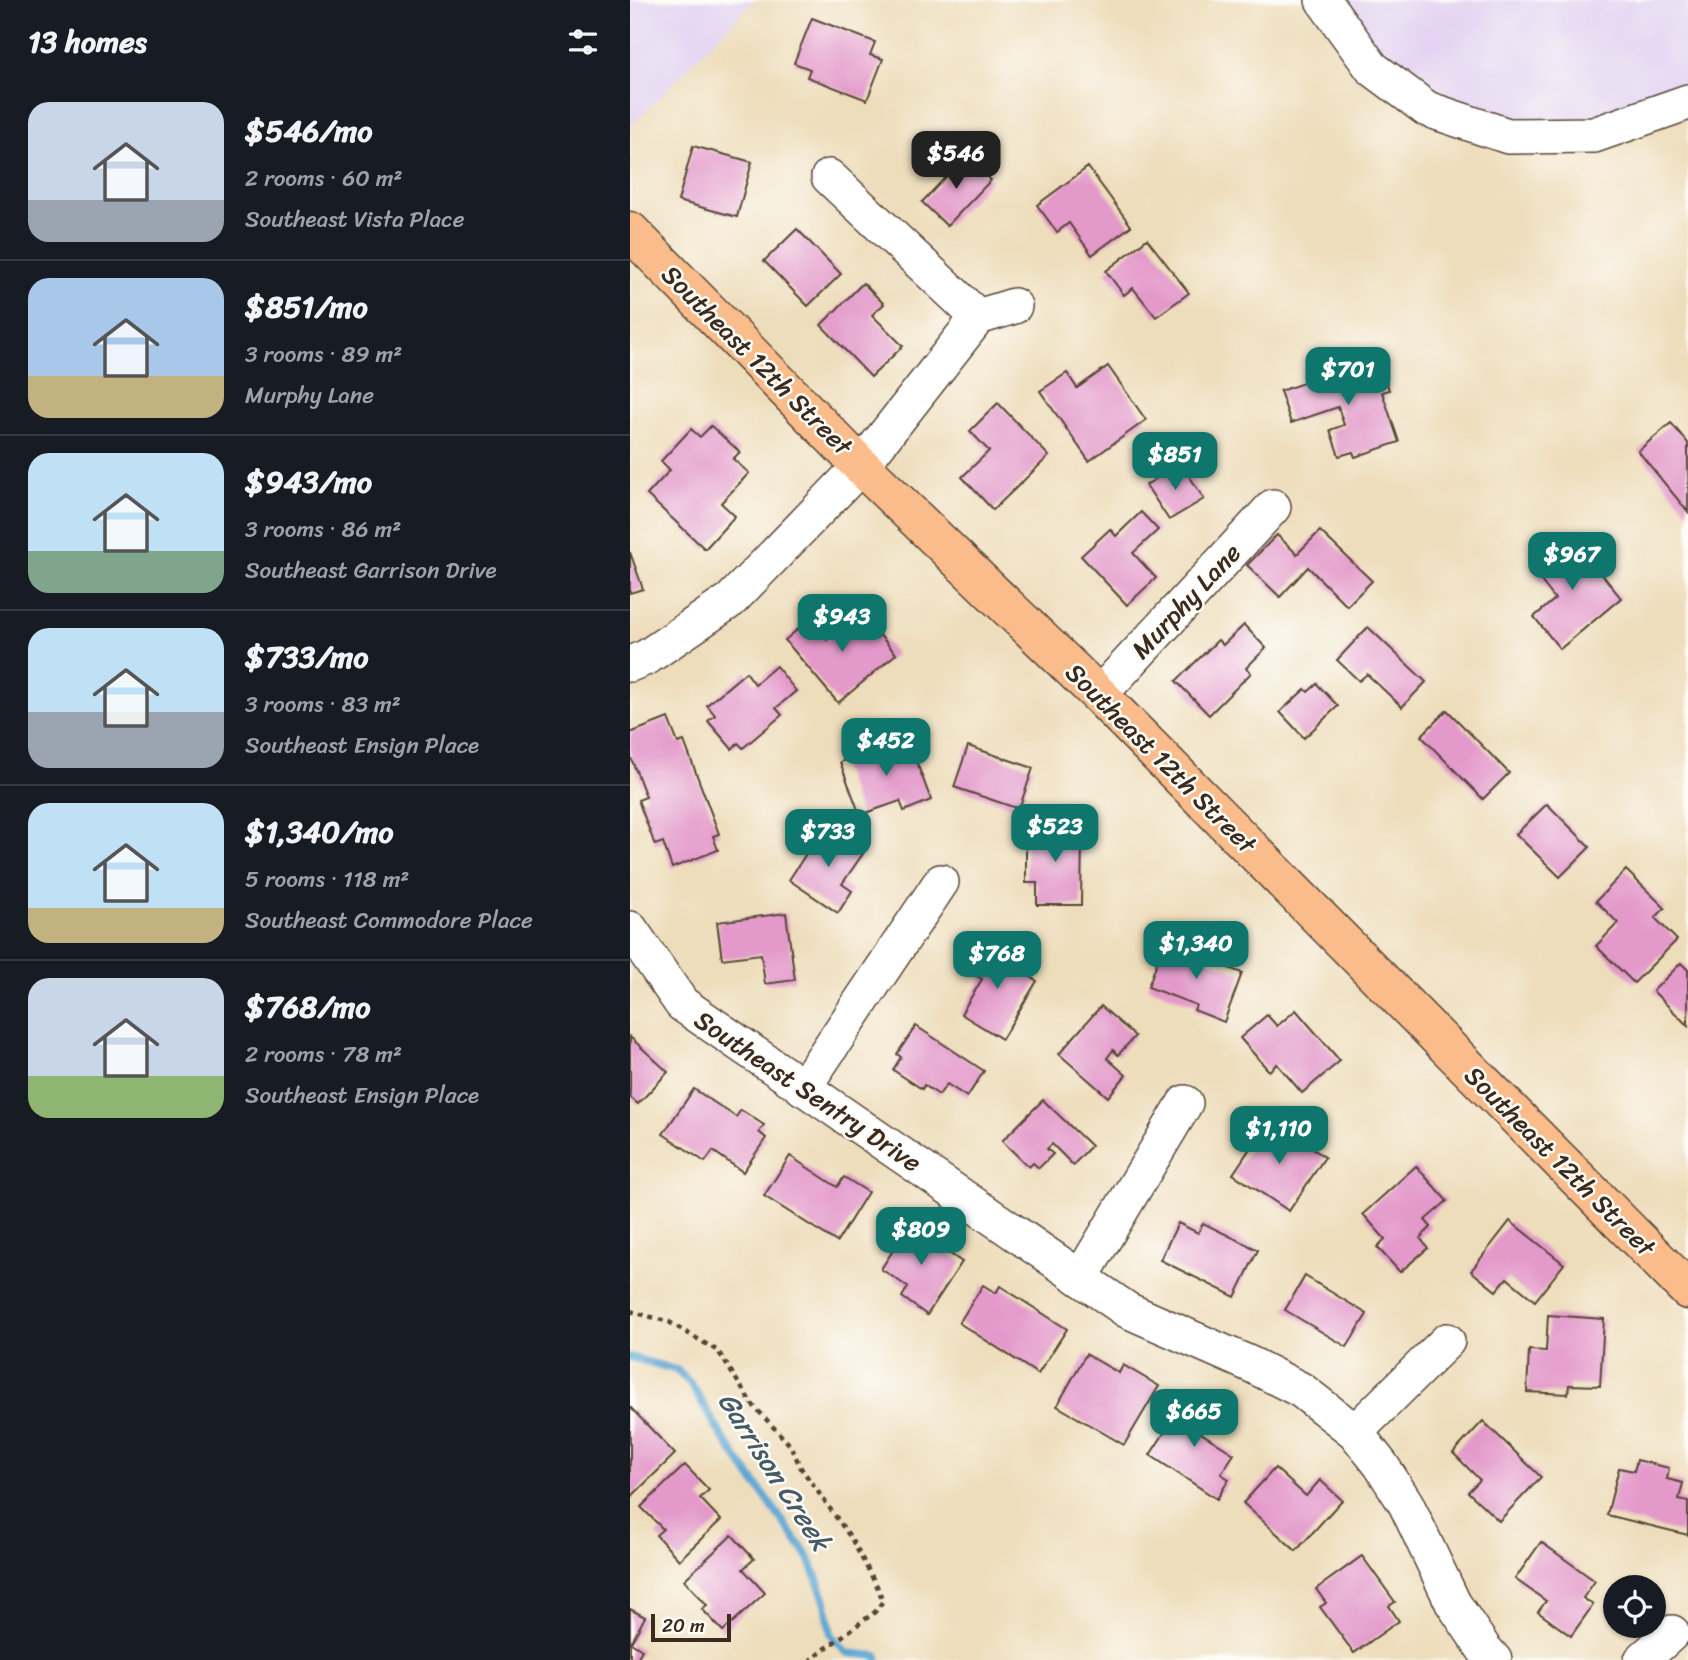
<!DOCTYPE html>
<html lang="en">
<head>
<meta charset="utf-8">
<style>
	body { margin:0; font-family:Sriracha,sans-serif; background:#242831; color:#f1f3f6; height:100vh; display:flex; flex-direction:column; font-size:26px; white-space:nowrap }
	* { box-sizing:border-box; margin:0 }
	p { font-size:23px; color:#9ea1a6 }
	.icon { flex:none; width:38px; height:38px; fill:none; stroke:currentColor; stroke-width:2; stroke-linecap:round; stroke-linejoin:round }
	.map { position:relative; flex:1; overflow:hidden }
	.sheet { display:flex; flex-direction:column; background:#171b24; width:630px }
	.sheet>* { flex:none }
	.buttons { position:absolute; left:973px; top:1575px; display:grid; gap:14px }
	.buttons a { display:grid; place-items:center; width:63px; height:63px; border-radius:50%; background:#171b24; box-shadow:0 2px 5px #0004; font-size:35px }
	.scale { position:absolute; left:21px; bottom:18px; width:80px; box-sizing:border-box; padding-left:7px; border:4px solid #3b2a1e; border-top:0; font-size:19px; line-height:24px; white-space:nowrap; color:#3b2a1e; -webkit-text-stroke:5px #fdfcf7; paint-order:stroke }
	.price { position:absolute; translate:-50% -60px; padding:0 16px; border-radius:14px; background:#0f766e; color:#fff; font-size:23px; line-height:46px; filter:drop-shadow(0 2px 4px #0008) }
	.price::after { content:''; position:absolute; left:50%; top:42px; width:21px; height:16px; margin-left:-10px; background:inherit; clip-path:polygon(0 0,100% 0,50% 100%) }
	.price.selected { background:#222; color:#fff }
	ul { padding:0; list-style:none }
	li { display:flex; align-items:center; gap:21px; height:175px; padding:0 28px }
	li+li { border-top:2px solid #363941 }
	li span { display:grid; place-items:center; flex:none; width:196px; height:140px; border-radius:21px; color:#555 }
	li>.icon { margin-inline-start:auto }
	span .icon { width:84px; height:84px; fill:#fffc; stroke-width:1 }
	li b { font-size:30px }
	h2 { display:flex; justify-content:space-between; align-items:center; height:84px; padding:0 28px; font-size:30px }
	main { display:flex; flex:1; min-height:0 }
	.map>svg:first-child { display:block }
	.built { fill:#e3d3f2 }
	.lines { fill:none; stroke-linecap:round; stroke-linejoin:round }
	.stream { stroke:#5aa5d2; stroke-width:8 }
	.building { fill:#e399ca }
	.minor-casing { stroke:#564536; stroke-width:38 }
	.major-casing { stroke:#564536; stroke-width:41 }
	.path { stroke:#564536; stroke-width:4.5; stroke-dasharray:5 5; stroke-linecap:butt }
	.minor { stroke:#fff; stroke-width:35 }
	.major { stroke:#fabc8b; stroke-width:38 }
	.labels { text-anchor:middle; stroke-width:5; stroke-linejoin:round; paint-order:stroke }
	.street-label { font-size:26px; fill:#3b2a1e; stroke:#fdfcf7 }
	.water-label { font-size:28px; font-style:italic; fill:#475b66; stroke:#fdfcf7 }
</style>
</head>
<body>
<main>
<section class="sheet">
<h2>13 homes<svg class="icon" aria-label="filters" viewBox="0 0 24 24"><path d="M4 7h16M4 17h16"/><circle cx="9" cy="7" r="2"/><circle cx="15" cy="17" r="2"/></svg></h2>
<ul>
<li><span style="background:linear-gradient(#c9d6e8 70%,#9aa5b1 0)"><svg class="icon" aria-label="home" viewBox="0 0 24 24"><path d="M3 11l9-7 9 7M6 9v11h12V9"/></svg></span><div><b>$546/mo</b><p>2 rooms · 60 m²</p><p>Southeast Vista Place</p></div></li>
<li><span style="background:linear-gradient(#a9c7e8 70%,#c2b280 0)"><svg class="icon" aria-label="home" viewBox="0 0 24 24"><path d="M3 11l9-7 9 7M6 9v11h12V9"/></svg></span><div><b>$851/mo</b><p>3 rooms · 89 m²</p><p>Murphy Lane</p></div></li>
<li><span style="background:linear-gradient(#bfe0f5 70%,#7fa58c 0)"><svg class="icon" aria-label="home" viewBox="0 0 24 24"><path d="M3 11l9-7 9 7M6 9v11h12V9"/></svg></span><div><b>$943/mo</b><p>3 rooms · 86 m²</p><p>Southeast Garrison Drive</p></div></li>
<li><span style="background:linear-gradient(#bfe0f5 60%,#9aa5b1 0)"><svg class="icon" aria-label="home" viewBox="0 0 24 24"><path d="M3 11l9-7 9 7M6 9v11h12V9"/></svg></span><div><b>$733/mo</b><p>3 rooms · 83 m²</p><p>Southeast Ensign Place</p></div></li>
<li><span style="background:linear-gradient(#bfe0f5 75%,#c2b280 0)"><svg class="icon" aria-label="home" viewBox="0 0 24 24"><path d="M3 11l9-7 9 7M6 9v11h12V9"/></svg></span><div><b>$1,340/mo</b><p>5 rooms · 118 m²</p><p>Southeast Commodore Place</p></div></li>
<li><span style="background:linear-gradient(#c9d6e8 70%,#8fb573 0)"><svg class="icon" aria-label="home" viewBox="0 0 24 24"><path d="M3 11l9-7 9 7M6 9v11h12V9"/></svg></span><div><b>$768/mo</b><p>2 rooms · 78 m²</p><p>Southeast Ensign Place</p></div></li>
</ul>
</section>
<div class="map">
<svg width="1058" height="1660" viewBox="0 0 1058 1660">
	<rect width="100%" height="100%" fill="#fdfcf7"/>
	<filter id="ink" filterUnits="userSpaceOnUse"><feTurbulence type="fractalNoise" baseFrequency=".0143" numOctaves="2"/><feDisplacementMap in="SourceGraphic" scale="14" xChannelSelector="R" yChannelSelector="G"/><feConvolveMatrix kernelMatrix="1 2 1 2 8 2 1 2 1" color-interpolation-filters="sRGB"/></filter>
	<filter id="wash" filterUnits="userSpaceOnUse"><feTurbulence type="fractalNoise" baseFrequency=".00686" numOctaves="4" result="noise"/><feDisplacementMap in="SourceGraphic" scale="28" xChannelSelector="R" yChannelSelector="G"/><feGaussianBlur stdDeviation="1.57" result="paint"/><feColorMatrix in="noise" values="0 0 0 0 0 0 0 0 0 0 0 0 0 0 0 0 0 1.4 0 .05"/><feComposite in="paint" operator="in"/></filter>
	<g filter="url(#wash)">
		<rect width="100%" height="100%" fill="#edb"/>
		<!-- built -->
		<g class="built">
			<path d="M0 0H124L0 127Z"/>
			<path d="M713 0H1058V83L988 111 919 124 858 121 797 91 745 49Z"/>
		</g>
		<g class="lines">
			<!-- stream -->
			<path class="stream" d="M0 1357 47 1370 61 1384 93 1438 179 1558 196 1603 201 1634 217 1653 247 1656 248 1660"/>
		</g>
		<g id="blocks">
			<!-- building -->
			<g class="building">
				<path d="M182 18 245 42 240 55 253 59 237 100 177 77 180 69 164 63Z"/>
				<path d="M63 146 122 162 107 217 48 201Z"/>
				<path d="M336 156 361 180 317 226 292 202Z"/>
				<path d="M458 167 501 226 462 255 439 223 427 232 407 205Z"/>
				<path d="M167 229 211 274 178 306 134 261Z"/>
				<path d="M517 239 559 293 526 317 503 288 494 295 476 271Z"/>
				<path d="M233 283 254 304 242 315 273 346 241 377 191 325Z"/>
				<path d="M748 357 759 390 752 392 769 442 725 457 723 452 709 456 700 430 714 425 708 407 661 423 650 391Z"/>
				<path d="M478 366 516 420 459 461 410 391 437 373 447 388Z"/>
				<path d="M368 403 419 456 363 510 332 477 359 451 340 431Z"/>
				<path d="M1041 423 1058 443V512L1008 451Z"/>
				<path d="M81 426 110 452 103 459 119 473 91 503 105 516 75 549 17 495 40 470 31 461 61 429 70 437Z"/>
				<path d="M551 463 574 499 539 520 516 485Z"/>
				<path d="M511 512 528 530 503 553 526 578 497 605 451 556 480 529 486 536Z"/>
				<path d="M690 531 742 581 717 606 678 567 650 597 617 565 647 535 667 554Z"/>
				<path d="M941 536 991 598 930 649 904 617 925 599 901 568Z"/>
				<path d="M0 552 13 589 0 593Z"/>
				<path d="M230 612 266 654 208 703 155 640 180 619 197 640Z"/>
				<path d="M614 625 636 648 616 668 621 673 579 715 546 681 588 640 593 645Z"/>
				<path d="M738 627 796 682 772 707 737 674 729 681 707 660Z"/>
				<path d="M146 666 166 691 146 708 152 715 113 748 108 743 102 749 78 721 85 715 77 705 116 672 125 684Z"/>
				<path d="M687 684 708 706 674 738 650 712 675 689 678 692Z"/>
				<path d="M817 710 879 773 853 799 791 736Z"/>
				<path d="M38 718 48 743 54 741 89 834 83 836 88 850 42 868 33 842 25 845 8 800 16 797 0 755V733Z"/>
				<path d="M277 737 301 800 274 811 270 801 230 815 210 762Z"/>
				<path d="M338 746 403 768 389 809 324 787Z"/>
				<path d="M917 804 960 847 930 877 886 834Z"/>
				<path d="M396 824H438V832H452L451 905H407V883H396Z"/>
				<path d="M194 826 234 852 212 884 222 891 208 913 159 880Z"/>
				<path d="M996 870 1035 908 1025 918 1047 940 1004 983 966 946 988 923 966 901Z"/>
				<path d="M156 913 165 980 135 984 131 954 92 959 87 922Z"/>
				<path d="M356 941 379 955 375 961 407 981 372 1039 331 1014 352 979 338 971Z"/>
				<path d="M534 943 612 973 594 1022 564 1010 566 1005 518 987Z"/>
				<path d="M1051 963 1058 970V1026L1023 991Z"/>
				<path d="M471 1006 505 1036 488 1055 483 1050 477 1058 496 1075 478 1097 429 1054Z"/>
				<path d="M666 1010 710 1061 672 1093 647 1064 639 1071 610 1038 637 1015 647 1026Z"/>
				<path d="M286 1026 354 1071 337 1097 317 1084 309 1095 294 1085 292 1089 263 1070 271 1057 267 1054Z"/>
				<path d="M0 1037 38 1072 8 1104 0 1097Z"/>
				<path d="M64 1089 106 1117 111 1110 134 1125 129 1132 136 1138 113 1172 83 1151 75 1162 33 1134Z"/>
				<path d="M413 1100 461 1146 443 1165 422 1144 417 1149 423 1154 409 1168 403 1163 399 1167 372 1141Z"/>
				<path d="M639 1120 695 1157 659 1211 603 1174Z"/>
				<path d="M160 1156 207 1187 214 1177 238 1192 207 1242 134 1196Z"/>
				<path d="M786 1166 817 1201 795 1220 801 1227 790 1238 798 1248 770 1272 747 1247 755 1239 733 1214Z"/>
				<path d="M282 1221 310 1240 307 1245 332 1262 297 1315 272 1297 278 1287 251 1269Z"/>
				<path d="M880 1221 934 1264 905 1301 877 1278 866 1291 841 1271Z"/>
				<path d="M548 1223 568 1233 573 1223 628 1250 605 1297 530 1260Z"/>
				<path d="M675 1276 737 1314 717 1347 655 1310Z"/>
				<path d="M353 1285 366 1293 370 1286 437 1329 408 1374 329 1323Z"/>
				<path d="M918 1315 974 1319 970 1386 939 1385 938 1394 897 1392 899 1350 916 1351Z"/>
				<path d="M456 1354 489 1373 493 1365 529 1386 494 1445 427 1406Z"/>
				<path d="M559 1395 584 1412 571 1433 604 1454 591 1474 599 1479 587 1499 520 1455Z"/>
				<path d="M0 1407 45 1454 0 1498Z"/>
				<path d="M853 1421 911 1477 869 1521 838 1492 850 1480 823 1453Z"/>
				<path d="M1007 1460 1039 1468 1037 1479 1053 1483 1049 1499 1058 1501V1535L977 1515 989 1468 1004 1471Z"/>
				<path d="M55 1465 79 1490 70 1498 91 1520 49 1560 26 1535 33 1529 11 1507Z"/>
				<path d="M645 1468 676 1496 690 1480 712 1500 666 1551 613 1503Z"/>
				<path d="M102 1535 124 1559 113 1569 135 1593 93 1631 72 1609 77 1605 54 1580Z"/>
				<path d="M911 1542 965 1581 953 1598 963 1605 941 1636 908 1612 916 1601 885 1579Z"/>
				<path d="M732 1556 765 1602 759 1606 769 1621 724 1653 690 1607 696 1603 686 1589Z"/>
				<path d="M0 1609 15 1617 1 1643 12 1650 6 1660H0Z"/>
			</g>
		</g>
	</g>
	<g filter="url(#ink)">
		<use href="#blocks" fill-opacity="0" stroke="#564536" stroke-width="2"/>
		<g class="lines">
			<defs>
				<g id="minor">
					<path d="M693 0 742 68 797 109 878 136 964 135 1058 102"/>
					<path d="M348 317 384 306"/>
					<path d="M0 664 17 657 101 600 231 466 348 317 199 177"/>
					<path d="M469 695 643 507"/>
					<path d="M0 929 52 1004 497 1310 622 1365 671 1390 725 1432 751 1465 776 1504 823 1603 854 1649 864 1660"/>
					<path d="M173 1088 311 882"/>
					<path d="M451 1277 555 1103"/>
					<path d="M725 1432 817 1341"/>
					<path d="M1012 1660 1042 1633"/>
				</g>
				<path id="major" d="M0 231 231 466 469 695 1058 1290"/>
			</defs>
			<!-- minor casing -->
			<use href="#minor" class="minor-casing"/>
			<!-- major casing -->
			<use href="#major" class="major-casing"/>
			<!-- path -->
			<path class="path" d="M0 1311 39 1322 88 1351 122 1404 160 1445 171 1468 221 1538 247 1586 253 1601 245 1612 180 1660"/>
			<!-- minor -->
			<use href="#minor" class="minor"/>
			<!-- major -->
			<use href="#major" class="major"/>
		</g>
	</g>
	<g class="labels">
		<!-- street labels -->
		<g class="street-label">
			<text transform="translate(127 360) rotate(45)" y="9">Southeast 12th Street</text>
			<text transform="translate(556 601) rotate(-47)" y="9">Murphy Lane</text>
			<text transform="translate(531 758) rotate(45)" y="9">Southeast 12th Street</text>
			<text transform="translate(178 1091) rotate(34)" y="9">Southeast Sentry Drive</text>
			<text transform="translate(930 1161) rotate(45)" y="9">Southeast 12th Street</text>
		</g>
		<!-- water labels -->
		<g class="water-label">
			<text transform="translate(145 1471) rotate(57)" y="10">Garrison Creek</text>
		</g>
	</g>
</svg>
<div class="buttons">
<a><svg class="icon" aria-label="locate" viewBox="0 0 24 24"><circle cx="12" cy="12" r="6"/><path d="M12 2v4M12 18v4M2 12h4M18 12h4"/></svg></a>
</div>
<div class="scale">20 m</div>
<b class="price selected" style="left:326px;top:191px">$546</b>
<b class="price" style="left:718px;top:407px">$701</b>
<b class="price" style="left:545px;top:492px">$851</b>
<b class="price" style="left:942px;top:592px">$967</b>
<b class="price" style="left:212px;top:654px">$943</b>
<b class="price" style="left:256px;top:778px">$452</b>
<b class="price" style="left:425px;top:864px">$523</b>
<b class="price" style="left:198px;top:869px">$733</b>
<b class="price" style="left:566px;top:981px">$1,340</b>
<b class="price" style="left:367px;top:991px">$768</b>
<b class="price" style="left:649px;top:1166px">$1,110</b>
<b class="price" style="left:291px;top:1267px">$809</b>
<b class="price" style="left:564px;top:1449px">$665</b>
</div>
</main>
</body>
</html>
